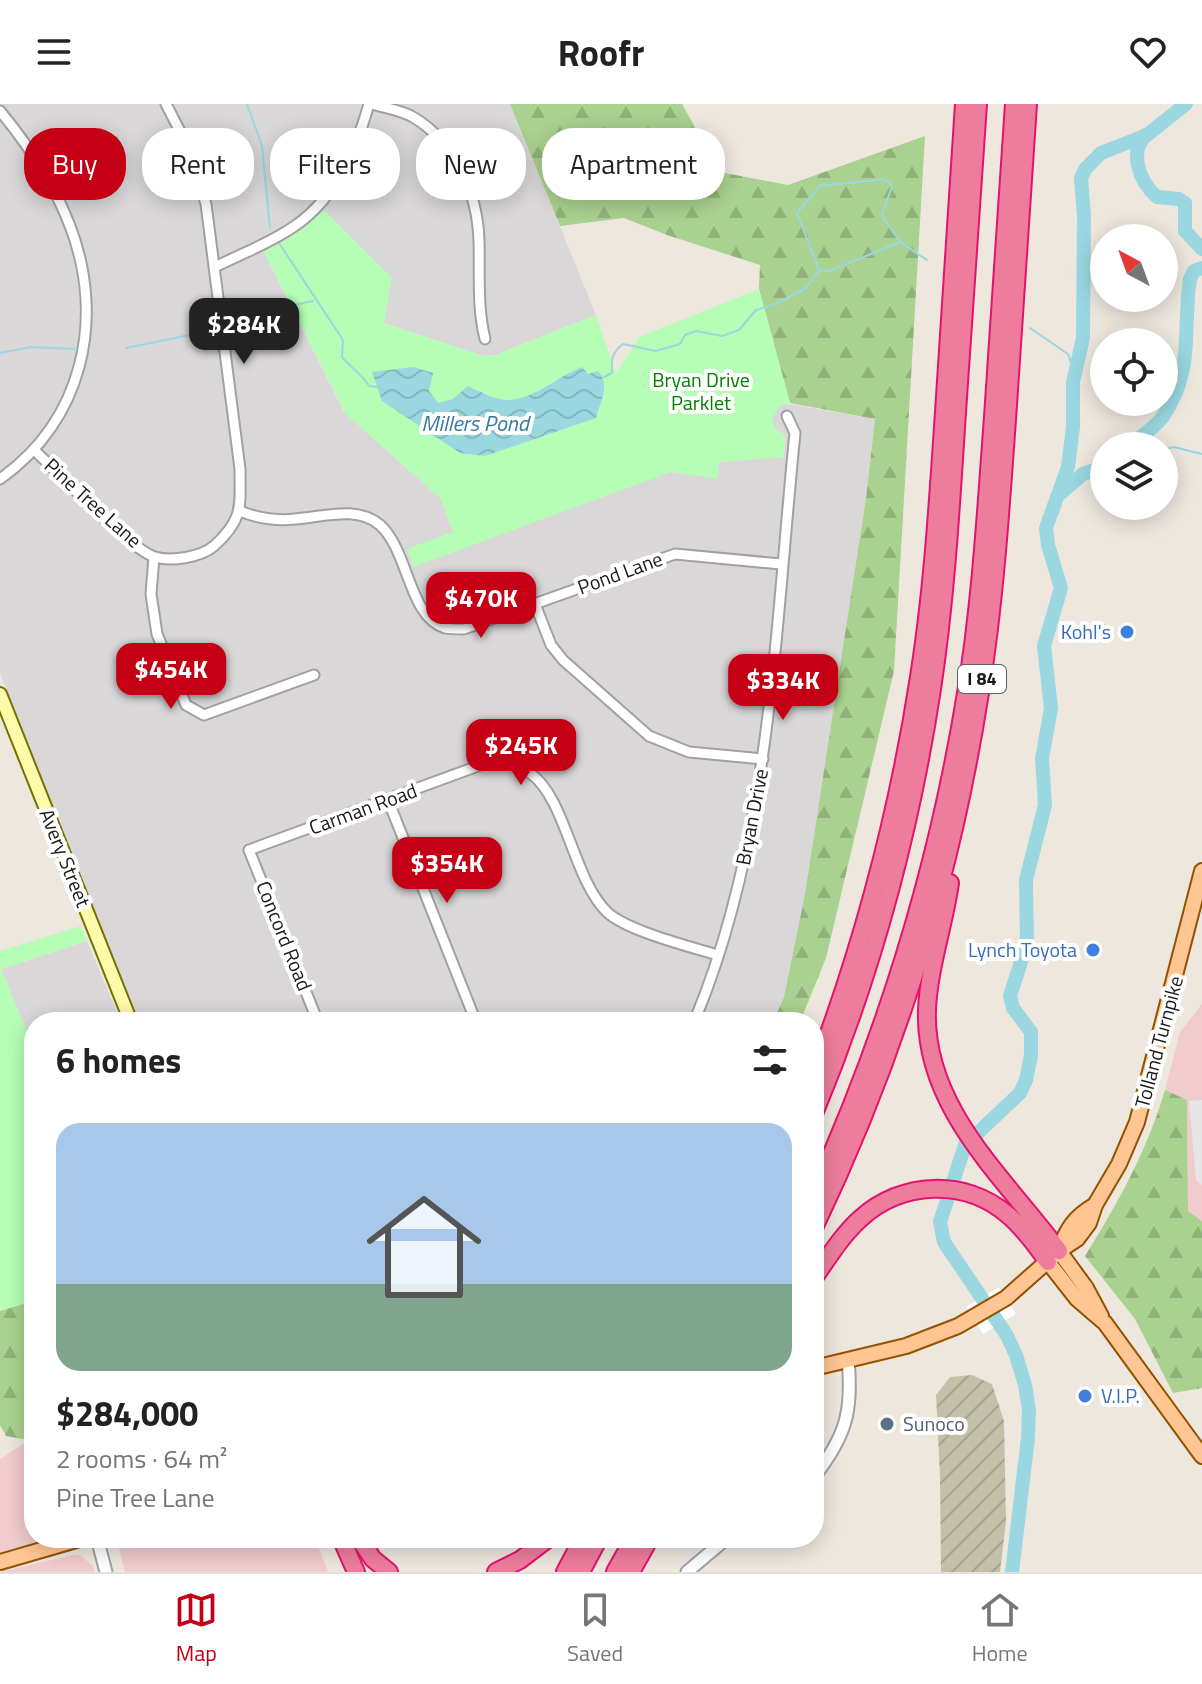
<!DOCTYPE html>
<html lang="en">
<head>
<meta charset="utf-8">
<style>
	body { margin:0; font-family:"Titillium Web",sans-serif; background:#f2f2f2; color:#222; height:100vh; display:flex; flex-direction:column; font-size:30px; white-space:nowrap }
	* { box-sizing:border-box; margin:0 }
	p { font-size:26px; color:#767676 }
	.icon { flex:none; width:44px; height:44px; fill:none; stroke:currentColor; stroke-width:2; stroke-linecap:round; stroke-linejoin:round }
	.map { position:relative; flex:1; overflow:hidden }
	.details { position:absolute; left:24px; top:908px; width:800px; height:536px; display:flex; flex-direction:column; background:#fff; border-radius:32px; box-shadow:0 4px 20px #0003 }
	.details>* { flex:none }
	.top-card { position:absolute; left:24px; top:24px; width:800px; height:72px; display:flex; gap:16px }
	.needle { width:52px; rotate:319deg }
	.tools { position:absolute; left:1090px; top:120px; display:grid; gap:16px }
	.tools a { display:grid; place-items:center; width:88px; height:88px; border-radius:50%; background:#fff; box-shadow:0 4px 20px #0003; font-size:40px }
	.price { position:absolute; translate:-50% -68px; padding:0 18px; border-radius:16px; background:#c50014; color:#fff; font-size:26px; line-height:52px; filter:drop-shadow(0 2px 4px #0008) }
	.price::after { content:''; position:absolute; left:50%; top:48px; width:24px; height:18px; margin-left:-12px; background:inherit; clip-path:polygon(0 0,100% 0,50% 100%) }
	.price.active { background:#222; color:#fff }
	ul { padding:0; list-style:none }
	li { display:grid; align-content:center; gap:16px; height:424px; padding:0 32px }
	li span { display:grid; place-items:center; height:248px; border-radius:24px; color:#555 }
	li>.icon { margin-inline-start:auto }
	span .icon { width:144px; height:144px; fill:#fffc; stroke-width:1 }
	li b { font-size:34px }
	h2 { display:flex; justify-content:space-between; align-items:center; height:96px; padding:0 32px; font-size:34px }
	.tag { padding:0 28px; border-radius:32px; background:#fff; box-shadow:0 4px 20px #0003; font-size:28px; line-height:72px }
	.tag.active { background:#c50014; color:#fff }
	header { display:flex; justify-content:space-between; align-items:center; height:104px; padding:0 32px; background:#fff; font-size:36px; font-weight:700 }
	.menu { display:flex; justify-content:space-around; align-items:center; height:112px; border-top:2px solid #e0e0e0; background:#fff; font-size:22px; color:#767676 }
	.menu a { display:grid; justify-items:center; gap:4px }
	.menu .active { color:#c50014 }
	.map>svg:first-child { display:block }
	.residential { fill:#d9d7d7 }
	.commercial { fill:#f1cbcd }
	.construction { fill:url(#construction-furrows) }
	.forest { fill:url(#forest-firs) }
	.park { fill:#b6feb5 }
	.parking { fill:#e6e6e6 }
	.water { fill:url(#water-waves) }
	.pier { fill:#fff }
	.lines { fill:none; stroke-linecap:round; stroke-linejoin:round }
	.stream { stroke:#9ad7e0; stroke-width:2 }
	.river { stroke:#9ad7e0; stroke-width:14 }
	.minor-casing { stroke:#a1a1a1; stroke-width:13 }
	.tertiary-casing { stroke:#a1a1a1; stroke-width:15 }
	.secondary-casing { stroke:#727300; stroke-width:16 }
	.primary-casing { stroke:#915300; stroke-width:18 }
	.motorway-casing { stroke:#e4136f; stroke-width:20 }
	.minor { stroke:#fff; stroke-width:9 }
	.tertiary { stroke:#fff; stroke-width:11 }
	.secondary { stroke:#fffbab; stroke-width:12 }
	.primary { stroke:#ffc592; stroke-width:14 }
	.motorway { stroke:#ee7d9d; stroke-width:16 }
	.shop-dot { fill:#3f7fe0; stroke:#fff; stroke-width:3 }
	.service-dot { fill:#5c6f8a; stroke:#fff; stroke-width:3 }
	.labels { text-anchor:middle; stroke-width:8; stroke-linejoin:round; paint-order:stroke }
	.shield { fill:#fff; stroke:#5f5f5f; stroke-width:2 }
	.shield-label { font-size:18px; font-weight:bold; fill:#1a1a1a }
	.park-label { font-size:20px; fill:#038001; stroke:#fff }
	.street-label { font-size:20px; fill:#1a1a1a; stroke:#fff }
	.shop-label { font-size:20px; fill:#366cbe; stroke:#fff; text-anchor:end }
	.service-label { font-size:20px; fill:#4e5e75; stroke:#fff; text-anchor:start }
	.water-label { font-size:22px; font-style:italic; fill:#3a78a2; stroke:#fff }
</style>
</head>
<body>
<header><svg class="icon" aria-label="menu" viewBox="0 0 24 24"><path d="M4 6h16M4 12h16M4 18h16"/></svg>Roofr<svg class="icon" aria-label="heart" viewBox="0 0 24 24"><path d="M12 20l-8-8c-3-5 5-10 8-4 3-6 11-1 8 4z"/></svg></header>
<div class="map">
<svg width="1202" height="1468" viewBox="0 0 1202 1468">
	<defs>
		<pattern id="construction-furrows" width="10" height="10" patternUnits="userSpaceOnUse" patternTransform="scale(2)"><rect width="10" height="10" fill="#c2c0a9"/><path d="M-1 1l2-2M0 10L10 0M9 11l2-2" fill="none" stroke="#a6a491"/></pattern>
		<pattern id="forest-firs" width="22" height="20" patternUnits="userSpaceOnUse" patternTransform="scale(2)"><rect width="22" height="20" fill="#a9d18f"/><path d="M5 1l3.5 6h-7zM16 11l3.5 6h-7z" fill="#91b37b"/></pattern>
		<pattern id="water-waves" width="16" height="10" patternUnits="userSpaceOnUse" patternTransform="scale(2)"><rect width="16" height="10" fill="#9ad7e0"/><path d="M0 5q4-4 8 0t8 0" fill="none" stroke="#84b8c0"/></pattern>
	</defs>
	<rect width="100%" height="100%" fill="#eee7de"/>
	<!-- residential -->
	<g class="residential">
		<path d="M0 0H510L596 211 495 251 484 252 383 219 325 107 300 127 264 148 344 308 441 395 454 428 408 445 671 368 716 374 719 358 784 353 785 331 776 326 772 316 775 306 783 299 875 315 866 394 805 790 784 893 773 918H138L0 569Z"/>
		<path d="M87 837 121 918H34V944L1 865Z"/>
	</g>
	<!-- commercial -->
	<g class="commercial">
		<path d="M1202 900V1117L1188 1107 1187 997 1165 986 1180 928Z"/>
		<path d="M34 1337V1434H47L0 1450V1355L23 1340Z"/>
		<path d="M163 1434H315L328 1468H125L119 1444Z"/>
		<path d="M72 1451H80L93 1462 95 1468H0Z"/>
	</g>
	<!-- construction -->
	<path class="construction" d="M972 1271 992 1280 1004 1317 1006 1417 1000 1468H941L940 1372 936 1291 950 1273Z"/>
	<!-- forest -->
	<g class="forest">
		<path d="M510 0H682L720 68 788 81 925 32 894 567 826 854 800 918H773L784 893 805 790 866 394 875 315 790 299 759 185 760 161 667 131 624 114 560 122Z"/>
		<path d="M1165 986 1187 996 1188 1107 1202 1117V1284L1173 1289 1135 1215 1085 1152C1118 1099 1147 1047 1165 986Z"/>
		<path d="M34 1187V1332L22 1335 6 1332 0 1321V1198Z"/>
	</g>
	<!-- park -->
	<g class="park">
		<path d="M324 106 392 174 384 219 484 252 495 251 596 211 616 270 639 233 759 185 790 299 779 302 772 316 776 326 785 331 784 353 719 358 717 375 671 368 413 463 407 445 453 428 441 395 345 309 264 148 300 127Z"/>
		<path d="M81 822 87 837 1 865 34 944V1197L0 1207V847Z"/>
	</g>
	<!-- parking -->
	<path class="parking" d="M1202 996V1081L1196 1076 1189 997Z"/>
	<!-- water -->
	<path class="water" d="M414 263 433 269 429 287 438 299 453 295 468 282C479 287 493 295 505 296 533 297 556 273 582 263L588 270 598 267C611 281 600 297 596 314L485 352 460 349 382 297 372 268Z"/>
	<!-- pier -->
	<path class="pier" d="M999 1183 1016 1210 983 1230 966 1203Z"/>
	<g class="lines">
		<!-- stream -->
		<g class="stream">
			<path d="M247 0 262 42 270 124"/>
			<path d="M279 139 343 236 342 253C351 264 362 270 369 282L378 283"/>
			<path d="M821 166 830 167 900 138"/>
			<path d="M232 214 313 197"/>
			<path d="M1030 224 1068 250 1075 269"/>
			<path d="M126 244 209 227"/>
			<path d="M0 249 31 243 74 245"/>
			<path d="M604 273 612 269C611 256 612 248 623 240L656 247 680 240 685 231 696 227 722 232 739 226 756 206 778 199 806 184 819 166 797 109 820 82 885 75 892 82 882 112 900 138 927 156"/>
			<path d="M1164 345 1174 343 1202 350"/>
		</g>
		<!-- river -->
		<g class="river">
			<path d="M1146 31C1128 49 1140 78 1157 93L1179 95 1185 99V127L1202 145"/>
			<path d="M1132 342C1141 330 1155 325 1164 311 1195 263 1182 227 1190 175L1194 167 1202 164"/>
			<path d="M1061 389 1083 370 1104 363"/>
			<path d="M1012 1468 1028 1334 1029 1306 1025 1281 1016 1251 1006 1230 944 1138 940 1118 965 1041 1020 989 1026 976 1031 952V928L1013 904 1010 892 1027 839 1026 776 1045 701 1042 655 1051 604 1044 542 1061 484 1048 441 1046 424 1068 363 1073 323V278L1083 234 1084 112 1081 74 1086 64 1101 49 1147 31 1186 0"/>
		</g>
		<defs>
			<g id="minor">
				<path d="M372 0C385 4 401 6 413 13 455 38 478 89 479 138 480 171 477 203 485 235"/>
				<path d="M0 7C29 42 54 80 70 122 106 216 82 317 0 375"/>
				<path d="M215 163C239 151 265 141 287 127 333 100 355 49 369 0"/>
				<path d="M35 347C58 368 130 446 155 453 172 458 201 453 214 442 244 415 240 402 240 365L206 100 188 43 166 0"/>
				<path d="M240 407C257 414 277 417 295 415 323 413 357 401 380 421 409 447 408 512 445 524 450 525 458 525 464 525L675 450 781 460"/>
				<path d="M154 453 151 490 157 530 186 601 204 611 314 571"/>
				<path d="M535 500 551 541 563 556 649 632 689 648 763 655"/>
				<path d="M388 696 476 918"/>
				<path d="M318 918 249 746 489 658C503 659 517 660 530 669 566 694 573 775 607 808 627 827 689 842 717 851"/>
				<path d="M694 918C771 735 775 524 795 329L787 312"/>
			</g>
			<g id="tertiary">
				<path d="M814 1373C846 1332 853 1307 848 1256"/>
				<path d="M97 1434 106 1468"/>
				<path d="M687 1468 727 1434"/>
			</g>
			<path id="secondary" d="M0 590 131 918"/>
			<g id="primary">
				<path d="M1059 1146C1067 1125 1074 1113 1095 1101"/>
				<path d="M1059 1147 1086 1184 1101 1212"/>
				<path d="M1048 1158 1077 1195 1105 1219 1202 1352"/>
				<path d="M814 1264 906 1242 958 1222 1006 1194 1059 1147 1077 1135 1089 1119 1095 1101 1119 1060 1137 1018 1202 767"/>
				<path d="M0 1458 83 1434"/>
			</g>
			<g id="motorway">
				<path d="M950 779C944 821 929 863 927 905 923 1004 1005 1074 1059 1147"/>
				<path d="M814 970C863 841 898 709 919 573 933 485 938 396 944 308 951 205 957 103 964 0"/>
				<path d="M814 1010C870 875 910 730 932 585 946 493 951 401 957 308 964 205 971 103 978 0"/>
				<path d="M814 1090C886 931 938 762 966 589 981 498 986 406 993 313 1000 209 1007 104 1014 0"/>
				<path d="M814 1124C894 957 950 778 979 595 995 498 1001 400 1008 301 1015 201 1021 100 1028 0"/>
				<path d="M814 1174C828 1154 842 1131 860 1115 901 1077 965 1074 1008 1111 1024 1124 1036 1142 1048 1158"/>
				<path d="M341 1434 356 1468"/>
				<path d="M359 1434 373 1455 389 1468"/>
				<path d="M496 1468 520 1456 549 1434"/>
				<path d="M565 1468 583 1434"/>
				<path d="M581 1468 599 1434"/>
				<path d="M615 1468 634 1434"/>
				<path d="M631 1468 650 1434"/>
			</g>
		</defs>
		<!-- minor casing -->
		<use href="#minor" class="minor-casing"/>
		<!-- tertiary casing -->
		<use href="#tertiary" class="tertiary-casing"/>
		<!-- secondary casing -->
		<use href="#secondary" class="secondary-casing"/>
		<!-- primary casing -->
		<use href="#primary" class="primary-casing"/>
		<!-- motorway casing -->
		<use href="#motorway" class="motorway-casing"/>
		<!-- minor -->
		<use href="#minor" class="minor"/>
		<!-- tertiary -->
		<use href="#tertiary" class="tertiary"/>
		<!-- secondary -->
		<use href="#secondary" class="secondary"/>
		<!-- primary -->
		<use href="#primary" class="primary"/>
		<!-- motorway -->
		<use href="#motorway" class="motorway"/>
	</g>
	<!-- markers -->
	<g class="shop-dot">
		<circle cx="1127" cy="528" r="8"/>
		<circle cx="1093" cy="846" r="8"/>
		<circle cx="1085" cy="1292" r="8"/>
	</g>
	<circle class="service-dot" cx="887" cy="1320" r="8"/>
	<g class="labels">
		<!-- shield labels -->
		<rect class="shield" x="958" y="561" width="48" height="28" rx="6"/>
		<g class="shield-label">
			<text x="982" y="581">I 84</text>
		</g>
		<!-- park labels -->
		<g class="park-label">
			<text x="701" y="283">Bryan Drive<tspan x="701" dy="23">Parklet</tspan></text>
		</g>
		<!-- street labels -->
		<g class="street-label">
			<text transform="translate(93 399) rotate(42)" y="7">Pine Tree Lane</text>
			<text transform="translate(620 469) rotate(-20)" y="7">Pond Lane</text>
			<text transform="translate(363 705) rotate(-20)" y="7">Carman Road</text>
			<text transform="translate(752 713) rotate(-79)" y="7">Bryan Drive</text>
			<text transform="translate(65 754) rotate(68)" y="7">Avery Street</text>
			<text transform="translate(284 832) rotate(68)" y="7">Concord Road</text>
			<text transform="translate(1159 938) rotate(-75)" y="7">Tolland Turnpike</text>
		</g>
		<!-- shop labels -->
		<g class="shop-label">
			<text x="1111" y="535">Kohl's</text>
			<text x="1077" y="853">Lynch Toyota</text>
			<text x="1101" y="1299" text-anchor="start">V.I.P.</text>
		</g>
		<!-- service labels -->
		<g class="service-label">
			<text x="903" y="1327">Sunoco</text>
		</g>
		<!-- water labels -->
		<g class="water-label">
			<text x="475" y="327">Millers Pond</text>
		</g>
	</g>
</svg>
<div class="tools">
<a><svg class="needle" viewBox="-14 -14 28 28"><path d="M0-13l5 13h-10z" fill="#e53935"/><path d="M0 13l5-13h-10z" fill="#767676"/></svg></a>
<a><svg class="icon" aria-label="locate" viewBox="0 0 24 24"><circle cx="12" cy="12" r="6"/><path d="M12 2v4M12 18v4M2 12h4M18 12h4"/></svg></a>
<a><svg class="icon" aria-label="layers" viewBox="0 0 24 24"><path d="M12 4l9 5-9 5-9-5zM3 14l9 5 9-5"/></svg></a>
</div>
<b class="price active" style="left:244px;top:262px">$284K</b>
<b class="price" style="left:481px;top:536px">$470K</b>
<b class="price" style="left:171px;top:607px">$454K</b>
<b class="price" style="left:783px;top:618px">$334K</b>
<b class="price" style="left:521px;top:683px">$245K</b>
<b class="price" style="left:447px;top:801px">$354K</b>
<div class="top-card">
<a class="tag active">Buy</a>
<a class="tag">Rent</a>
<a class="tag">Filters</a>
<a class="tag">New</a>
<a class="tag">Apartment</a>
</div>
<section class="details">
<h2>6 homes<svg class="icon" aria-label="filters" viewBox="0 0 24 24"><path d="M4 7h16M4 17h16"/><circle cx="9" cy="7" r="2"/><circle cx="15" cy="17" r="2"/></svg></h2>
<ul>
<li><span style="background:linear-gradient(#a9c7e8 65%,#7fa58c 0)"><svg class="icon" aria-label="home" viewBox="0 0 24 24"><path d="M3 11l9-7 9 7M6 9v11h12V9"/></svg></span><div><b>$284,000</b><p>2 rooms · 64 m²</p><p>Pine Tree Lane</p></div></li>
</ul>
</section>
</div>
<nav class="menu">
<a class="active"><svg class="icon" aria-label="map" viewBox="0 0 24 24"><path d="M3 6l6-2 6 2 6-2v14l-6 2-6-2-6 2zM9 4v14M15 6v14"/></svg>Map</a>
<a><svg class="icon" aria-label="saved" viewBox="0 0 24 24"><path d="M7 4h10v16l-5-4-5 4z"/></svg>Saved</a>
<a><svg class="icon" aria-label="home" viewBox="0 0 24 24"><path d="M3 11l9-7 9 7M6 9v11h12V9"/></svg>Home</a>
</nav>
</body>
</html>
